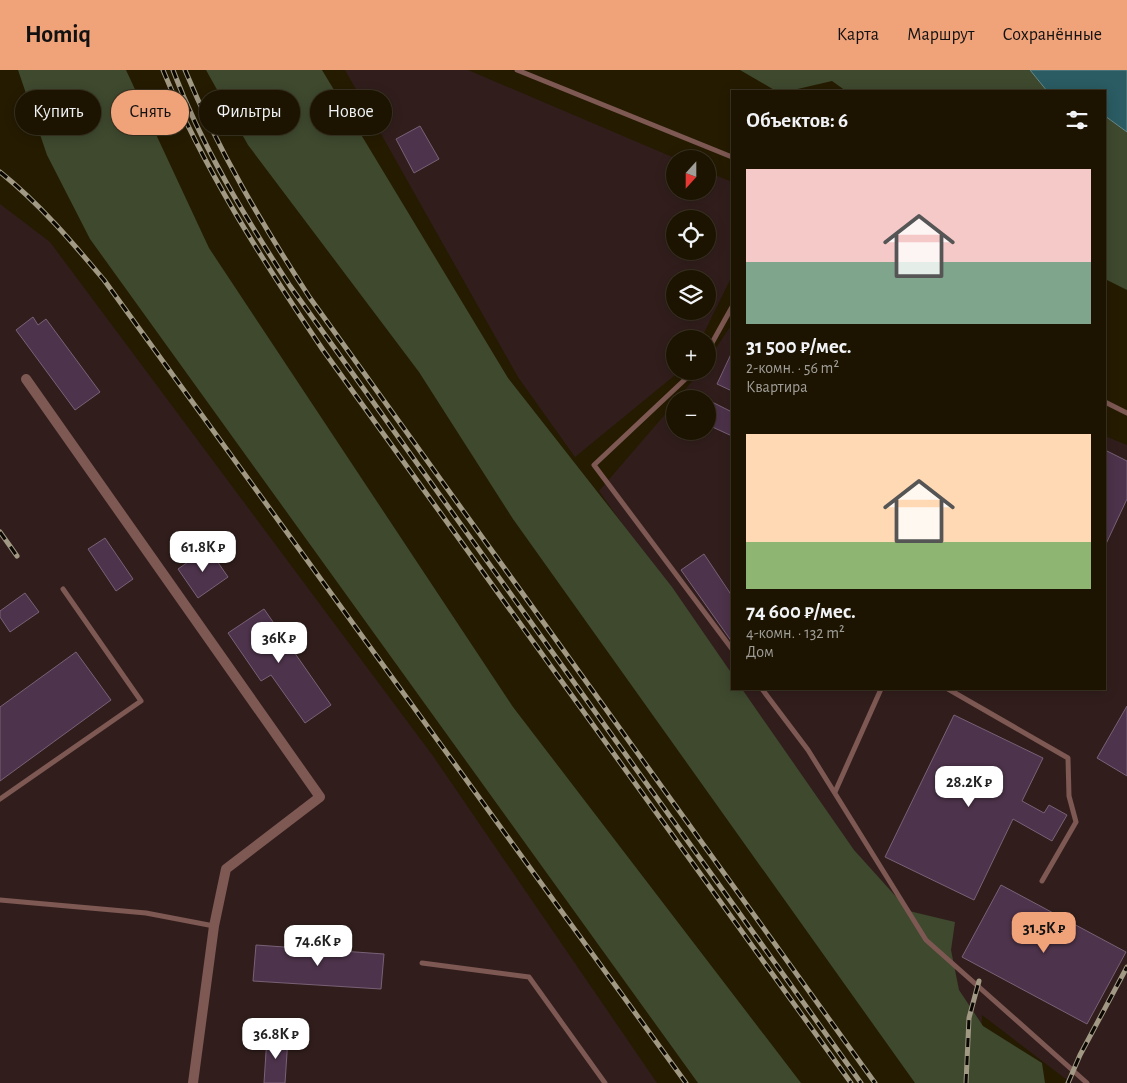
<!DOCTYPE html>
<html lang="ru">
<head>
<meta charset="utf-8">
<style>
	body { margin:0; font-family:"Alegreya Sans",sans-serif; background:#251d0b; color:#f1f3f6; height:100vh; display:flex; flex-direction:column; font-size:19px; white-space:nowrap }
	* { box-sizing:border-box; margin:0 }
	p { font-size:16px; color:#a09e99 }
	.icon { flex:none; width:28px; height:28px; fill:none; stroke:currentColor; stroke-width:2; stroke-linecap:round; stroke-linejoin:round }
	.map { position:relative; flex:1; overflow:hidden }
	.sheet { position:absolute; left:731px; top:20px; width:375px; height:600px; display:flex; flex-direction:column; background:#1c1401; border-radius:0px; box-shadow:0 2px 12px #0003,0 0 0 1px #3a3323 }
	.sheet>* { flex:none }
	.hud { position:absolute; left:15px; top:20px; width:475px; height:45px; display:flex; gap:10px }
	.needle { width:32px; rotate:201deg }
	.tools { position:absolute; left:666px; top:80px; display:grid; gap:10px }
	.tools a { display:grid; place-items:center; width:50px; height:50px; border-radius:50%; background:#1c1401; box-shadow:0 2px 12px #0003,0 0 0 1px #3a3323; font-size:25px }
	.price { position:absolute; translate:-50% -42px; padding:0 11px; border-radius:10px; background:#fff; color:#222; font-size:16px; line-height:32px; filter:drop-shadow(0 1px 2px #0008) }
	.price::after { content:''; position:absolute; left:50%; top:30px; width:15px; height:11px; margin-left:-8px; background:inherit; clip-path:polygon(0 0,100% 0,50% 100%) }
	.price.current { background:#f0a279; color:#111 }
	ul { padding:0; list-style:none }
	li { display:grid; align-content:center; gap:10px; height:265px; padding:0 15px }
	li span { display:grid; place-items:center; height:155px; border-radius:0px; color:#555 }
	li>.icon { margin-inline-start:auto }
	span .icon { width:90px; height:90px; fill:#fffc; stroke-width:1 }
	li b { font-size:21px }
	h2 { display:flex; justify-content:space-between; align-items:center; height:60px; padding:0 15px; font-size:21px }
	.chip { padding:0 18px; border-radius:22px; background:#1c1401; box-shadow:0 2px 12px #0003,0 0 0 1px #3a3323; font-size:18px; line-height:45px }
	.chip.current { background:#f0a279; color:#111 }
	header { display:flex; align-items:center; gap:30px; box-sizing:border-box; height:70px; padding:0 25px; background:#f0a279; color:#111 }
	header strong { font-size:24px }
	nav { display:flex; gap:28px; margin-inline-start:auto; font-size:18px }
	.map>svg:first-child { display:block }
	.industrial { fill:#311e1c; fill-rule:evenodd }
	.green { fill:#3e492e }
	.water { fill:#2b5c63; stroke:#698a8a }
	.building { fill:#4d334b; stroke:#796177 }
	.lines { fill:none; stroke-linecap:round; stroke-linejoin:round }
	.lane { stroke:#7e5853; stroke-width:5 }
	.street { stroke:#7e5853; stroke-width:10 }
	.rail-casing { stroke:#a19984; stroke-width:5 }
	.rail { stroke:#0a0701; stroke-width:3; stroke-dasharray:9; stroke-linecap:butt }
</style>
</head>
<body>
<header>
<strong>Homiq</strong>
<nav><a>Карта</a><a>Маршрут</a><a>Сохранённые</a></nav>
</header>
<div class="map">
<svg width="1127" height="1013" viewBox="0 0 1127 1013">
	<rect width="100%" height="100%" fill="#251b01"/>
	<!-- industrial -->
	<g class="industrial">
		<path d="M345 0H468L677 89H675V121H708V102L732 112V206L701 269H675V301H680L575 387 518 307ZM675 149H708V181H675ZM675 209H708V241H675Z"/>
		<path d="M0 134 50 172 433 686 657 1013H0Z"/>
		<path d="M732 254V609L599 421 675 333V361H708V329H678L700 301H708V290Z"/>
		<path d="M1105 366 1127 375V1013H1071L982 945 980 987 947 911 739 619H1105Z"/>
	</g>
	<!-- green -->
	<g class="green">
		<path d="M18 0H126L209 178 513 637 801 1013H698L90 169 47 85Z"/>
		<path d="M206 0H322L508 308 672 517 732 604V619H742L854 780 909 841 955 852 951 880 959 920 983 956 1042 993 1045 1013H915L513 449 419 302 248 75Z"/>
		<path d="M740 0H1030L1047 21H846L832 11 789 21H776Z"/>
		<path d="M1105 46 1127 62V220L1105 209Z"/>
	</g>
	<!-- water -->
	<path class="water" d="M1030 0H1127V62L1105 46V21H1047Z"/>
	<!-- building -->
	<g class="building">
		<path d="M420 56 439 89 414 103 396 69Z"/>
		<path d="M33 247 38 255 46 249 100 322 75 340 16 260Z"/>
		<path d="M732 282V321L717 314Z"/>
		<path d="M708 330 732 342V366L708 355Z"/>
		<path d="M1105 380 1127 391V429L1105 476Z"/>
		<path d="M105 468 133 509 116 521 88 479Z"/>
		<path d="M208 478 228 507 198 528 178 499Z"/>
		<path d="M704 484 732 526V572L681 500Z"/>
		<path d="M25 523 39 542 10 562 0 547V541Z"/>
		<path d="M264 539 331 635 305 653 271 605 261 611 228 563Z"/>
		<path d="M76 582 111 630 0 711V637Z"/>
		<path d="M1127 636V706L1097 688Z"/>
		<path d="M954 645 1043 688 1022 731 1044 743 1049 735 1067 745 1052 771 1013 749 974 830 885 787Z"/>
		<path d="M1001 815 1126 882 1087 954 962 887Z"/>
		<path d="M256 875 384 884 381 919 253 911Z"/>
		<path d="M267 967 288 968 285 1013H264Z"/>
	</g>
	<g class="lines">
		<!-- lane -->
		<g class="lane">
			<path d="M517 0 732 87"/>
			<path d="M708 280 732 237"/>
			<path d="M694 301 594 395 732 579"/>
			<path d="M1105 332 1127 343"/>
			<path d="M762 619 808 680 926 870 1087 1013"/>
			<path d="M948 619 1068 688 1069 726 1076 752 1042 811"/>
			<path d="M835 722 881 619"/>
			<path d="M0 729 141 631 63 519"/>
			<path d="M0 830 146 843 214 856"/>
			<path d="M422 893 529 907 605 1013"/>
		</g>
		<!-- street -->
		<path class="street" d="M26 309 320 727 226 799 214 856 193 1013"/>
		<defs>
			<g id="rail">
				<path d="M163 0C204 100 263 191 323 280L851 1013"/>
				<path d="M173 0C202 77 245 147 290 216L861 1013"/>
				<path d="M185 0C219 82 262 154 310 228L875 1013"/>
				<path d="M0 102C40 134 72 172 104 210L686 1013"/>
				<path d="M0 462 17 486"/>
				<path d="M966 1013 969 948 979 911"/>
				<path d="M1068 1013 1080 985 1127 897"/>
			</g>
		</defs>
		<!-- rail casing -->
		<use href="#rail" class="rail-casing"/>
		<!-- rail -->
		<use href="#rail" class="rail"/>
	</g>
</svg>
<div class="tools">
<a><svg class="needle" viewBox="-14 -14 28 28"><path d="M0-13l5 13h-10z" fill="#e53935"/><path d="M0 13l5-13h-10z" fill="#a09e99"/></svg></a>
<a><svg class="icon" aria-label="locate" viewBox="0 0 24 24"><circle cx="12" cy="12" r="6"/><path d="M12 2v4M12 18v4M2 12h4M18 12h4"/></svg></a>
<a><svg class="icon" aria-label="layers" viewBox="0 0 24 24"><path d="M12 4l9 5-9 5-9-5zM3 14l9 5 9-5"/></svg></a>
<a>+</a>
<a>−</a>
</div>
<b class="price" style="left:203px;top:503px">61.8K ₽</b>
<b class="price" style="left:279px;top:594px">36K ₽</b>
<b class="price" style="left:969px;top:738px">28.2K ₽</b>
<b class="price current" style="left:1044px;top:884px">31.5K ₽</b>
<b class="price" style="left:318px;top:897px">74.6K ₽</b>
<b class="price" style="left:276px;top:990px">36.8K ₽</b>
<div class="hud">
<a class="chip">Купить</a>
<a class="chip current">Снять</a>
<a class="chip">Фильтры</a>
<a class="chip">Новое</a>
</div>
<section class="sheet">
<h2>Объектов: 6<svg class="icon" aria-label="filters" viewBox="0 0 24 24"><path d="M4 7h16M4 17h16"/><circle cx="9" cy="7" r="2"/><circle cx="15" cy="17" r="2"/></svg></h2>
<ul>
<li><span style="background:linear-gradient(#f6c9c9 60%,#7fa58c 0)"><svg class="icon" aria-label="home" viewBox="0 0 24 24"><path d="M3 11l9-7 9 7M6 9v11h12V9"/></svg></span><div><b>31 500 ₽/мес.</b><p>2-комн. · 56 m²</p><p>Квартира</p></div></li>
<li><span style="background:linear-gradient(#ffd9b3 70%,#8fb573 0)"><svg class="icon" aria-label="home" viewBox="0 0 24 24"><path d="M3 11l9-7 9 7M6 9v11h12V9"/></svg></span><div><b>74 600 ₽/мес.</b><p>4-комн. · 132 m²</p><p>Дом</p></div></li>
</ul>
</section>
</div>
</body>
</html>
